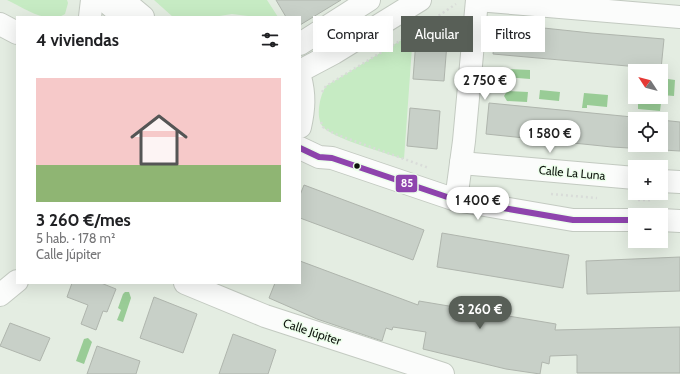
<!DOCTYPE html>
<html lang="es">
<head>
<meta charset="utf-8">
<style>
	body { margin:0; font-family:Cabin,sans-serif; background:#f2f2f2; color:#202124; height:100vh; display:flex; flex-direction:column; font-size:15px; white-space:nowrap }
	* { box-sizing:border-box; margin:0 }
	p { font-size:13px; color:#757577 }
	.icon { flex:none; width:22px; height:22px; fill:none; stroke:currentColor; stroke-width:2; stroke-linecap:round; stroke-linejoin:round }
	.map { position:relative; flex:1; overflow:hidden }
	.sheet { position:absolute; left:16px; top:16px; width:285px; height:268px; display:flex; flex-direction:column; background:#fff; border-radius:0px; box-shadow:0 4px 16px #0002 }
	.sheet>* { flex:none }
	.guide { position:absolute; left:313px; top:16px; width:307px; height:36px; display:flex; gap:8px }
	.needle { width:26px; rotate:306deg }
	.tools { position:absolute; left:628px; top:64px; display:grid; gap:8px }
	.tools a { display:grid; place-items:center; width:40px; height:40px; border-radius:0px; background:#fff; box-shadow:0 4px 16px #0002; font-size:20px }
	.price { position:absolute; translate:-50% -34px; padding:0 9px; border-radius:14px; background:#fff; color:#222; font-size:13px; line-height:26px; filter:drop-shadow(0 1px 2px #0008) }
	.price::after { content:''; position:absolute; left:50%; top:24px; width:12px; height:9px; margin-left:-6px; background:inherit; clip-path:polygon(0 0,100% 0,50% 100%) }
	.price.current { background:#585f57; color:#fff }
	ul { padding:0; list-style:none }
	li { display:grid; align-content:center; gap:8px; height:212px; padding:0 20px }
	li span { display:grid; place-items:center; height:124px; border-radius:0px; color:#555 }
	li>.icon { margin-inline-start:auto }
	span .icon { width:72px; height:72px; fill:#fffc; stroke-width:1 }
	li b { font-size:17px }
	h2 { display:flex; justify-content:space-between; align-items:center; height:48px; padding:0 20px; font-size:17px }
	.pill { padding:0 14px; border-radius:0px; background:#fff; box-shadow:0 4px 16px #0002; font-size:14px; line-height:36px }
	.pill.current { background:#585f57; color:#fff }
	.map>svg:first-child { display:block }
	.green { fill:#c6ebc3 }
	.water { fill:#99cc96 }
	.building { fill:#c8d0c8; stroke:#afb5ad }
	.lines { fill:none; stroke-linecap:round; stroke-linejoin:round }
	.minor-casing { stroke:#c3cac1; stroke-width:24 }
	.path { stroke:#d9dcd9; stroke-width:2.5; stroke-dasharray:2 3; stroke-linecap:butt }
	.minor { stroke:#fbfcfb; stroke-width:22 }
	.bus-1-casing { stroke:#edffec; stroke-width:9 }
	.bus-1 { stroke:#8e44ad; stroke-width:6 }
	.bus-dot { fill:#0d130c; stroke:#edffec; stroke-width:1.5 }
	.labels { text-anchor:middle; stroke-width:3; stroke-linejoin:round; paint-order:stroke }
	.street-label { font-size:12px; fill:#0d130c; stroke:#edffec }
	.line-badge { stroke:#edffec; stroke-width:1.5 }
	.badge-label { font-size:11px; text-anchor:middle; font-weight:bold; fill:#fff }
</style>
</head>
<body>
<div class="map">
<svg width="680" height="374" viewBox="0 0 680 374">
	<rect width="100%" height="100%" fill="#e4ede2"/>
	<!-- green -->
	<g class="green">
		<path d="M7 0H67L68 3 65 14C47 25 24 8 7 0Z"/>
		<path d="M154 0H267L278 17H257L232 14 213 17H173Z"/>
		<path d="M413 33 404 159C388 154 332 138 323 127 315 117 320 95 326 86Z"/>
	</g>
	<!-- water -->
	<g class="water">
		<path d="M449 16 457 17 456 40 446 39Z"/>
		<path d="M505 69 530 70V79L504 77Z"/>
		<path d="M668 79 675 80 674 96 661 95V87H667Z"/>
		<path d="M540 90 560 92 559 101 539 99Z"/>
		<path d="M507 91 528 92 527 102 507 101 504 96Z"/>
		<path d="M584 93 608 95 607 107 587 105V108H582Z"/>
		<path d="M638 101 661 103 660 111 638 109Z"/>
		<path d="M125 292H129L131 298 123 322 117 320 121 310 118 308 123 294Z"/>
		<path d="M88 338 92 342 84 364 76 361 84 339Z"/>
	</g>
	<!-- building -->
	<g class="building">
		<path d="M276 0H341L300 25V17H286Z"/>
		<path d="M496 23 591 33 664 39 661 69 493 54Z"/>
		<path d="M416 40 447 43 444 81 413 79Z"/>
		<path d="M489 103 653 119H635V145H661V120L680 122V151L612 147 486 134Z"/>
		<path d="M410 108 440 111 437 149 407 146Z"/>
		<path d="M304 185 424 230 413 260 300 218V195Z"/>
		<path d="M442 233 569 255 563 288 437 267Z"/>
		<path d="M680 257V291L587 294 586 261Z"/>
		<path d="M300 261 418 305 419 301 556 324 555 330 680 327V373H577V355L550 356 549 364 542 362 540 374 506 369 423 349 426 332 393 327 392 330 386 328 382 341 317 319 269 298 275 283H300Z"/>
		<path d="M72 283H101L116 289 107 312 103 311 96 330 81 324 88 305 67 297Z"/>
		<path d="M154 297 197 314 183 353 140 338Z"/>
		<path d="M10 323 50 338 40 361 0 346Z"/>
		<path d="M233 334 276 350 268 374H219Z"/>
		<path d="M97 346 140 361 136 374H87Z"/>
	</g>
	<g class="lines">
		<defs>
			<g id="minor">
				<path d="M104 0 124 17"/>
				<path d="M123 0 143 17"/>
				<path d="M477 0 680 17"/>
				<path d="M90 17 92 0"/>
				<path d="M0 24 17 33"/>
				<path d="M300 44 369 0"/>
				<path d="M300 71 334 53 420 0"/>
				<path d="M300 77C305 95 304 109 300 127"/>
				<path d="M300 148 319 157 332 158 456 200 573 220H635"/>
				<path d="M461 163 635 178"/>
				<path d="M661 181 680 182"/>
				<path d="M456 200 464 141 477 0"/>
				<path d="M661 220 680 221"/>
				<path d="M185 283 265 316 443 374"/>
				<path d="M0 295 17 281"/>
			</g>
		</defs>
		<!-- minor casing -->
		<use href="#minor" class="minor-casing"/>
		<!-- path -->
		<g class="path">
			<path d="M322 92 326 86 413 33 456 4"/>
			<path d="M321 122 323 127 335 134 429 168"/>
			<path d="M551 194 597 198"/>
			<path d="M638 200H653"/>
		</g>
		<!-- minor -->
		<use href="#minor" class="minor"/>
		<defs>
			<path id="bus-1" d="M300 148 319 157 332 158 456 200 573 220H635"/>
		</defs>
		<!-- bus-1 casing -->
		<use href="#bus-1" class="bus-1-casing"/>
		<!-- bus-1 -->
		<use href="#bus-1" class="bus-1"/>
	</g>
	<!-- markers -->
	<circle class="bus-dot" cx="357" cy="166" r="3.5"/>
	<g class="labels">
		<!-- street labels -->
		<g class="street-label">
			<text transform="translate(572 173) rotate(5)" y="4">Calle La Luna</text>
			<text transform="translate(312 332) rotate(18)" y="4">Calle Júpiter</text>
		</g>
	</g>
	<rect class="line-badge" x="395" y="174" width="23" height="19" rx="4" fill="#8e44ad"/>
	<g class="badge-label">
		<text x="407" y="187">85</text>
	</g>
</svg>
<div class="tools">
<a><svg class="needle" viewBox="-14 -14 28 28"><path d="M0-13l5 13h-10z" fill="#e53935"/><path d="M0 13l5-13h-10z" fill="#757577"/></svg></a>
<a><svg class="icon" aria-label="locate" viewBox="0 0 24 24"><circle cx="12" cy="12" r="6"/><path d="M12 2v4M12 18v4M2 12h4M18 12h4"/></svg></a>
<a>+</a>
<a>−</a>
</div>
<b class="price" style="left:485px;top:101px">2 750 €</b>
<b class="price" style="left:550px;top:154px">1 580 €</b>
<b class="price" style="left:478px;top:221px">1 400 €</b>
<b class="price current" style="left:480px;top:330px">3 260 €</b>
<div class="guide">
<a class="pill">Comprar</a>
<a class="pill current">Alquilar</a>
<a class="pill">Filtros</a>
</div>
<section class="sheet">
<h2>4 viviendas<svg class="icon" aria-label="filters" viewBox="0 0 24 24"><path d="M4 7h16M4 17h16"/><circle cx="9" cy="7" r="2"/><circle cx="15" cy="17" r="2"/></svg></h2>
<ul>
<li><span style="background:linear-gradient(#f6c9c9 70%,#8fb573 0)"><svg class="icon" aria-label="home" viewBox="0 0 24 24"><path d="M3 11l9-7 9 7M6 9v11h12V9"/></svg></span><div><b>3 260 €/mes</b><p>5 hab. · 178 m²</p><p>Calle Júpiter</p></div></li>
</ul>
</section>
</div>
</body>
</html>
